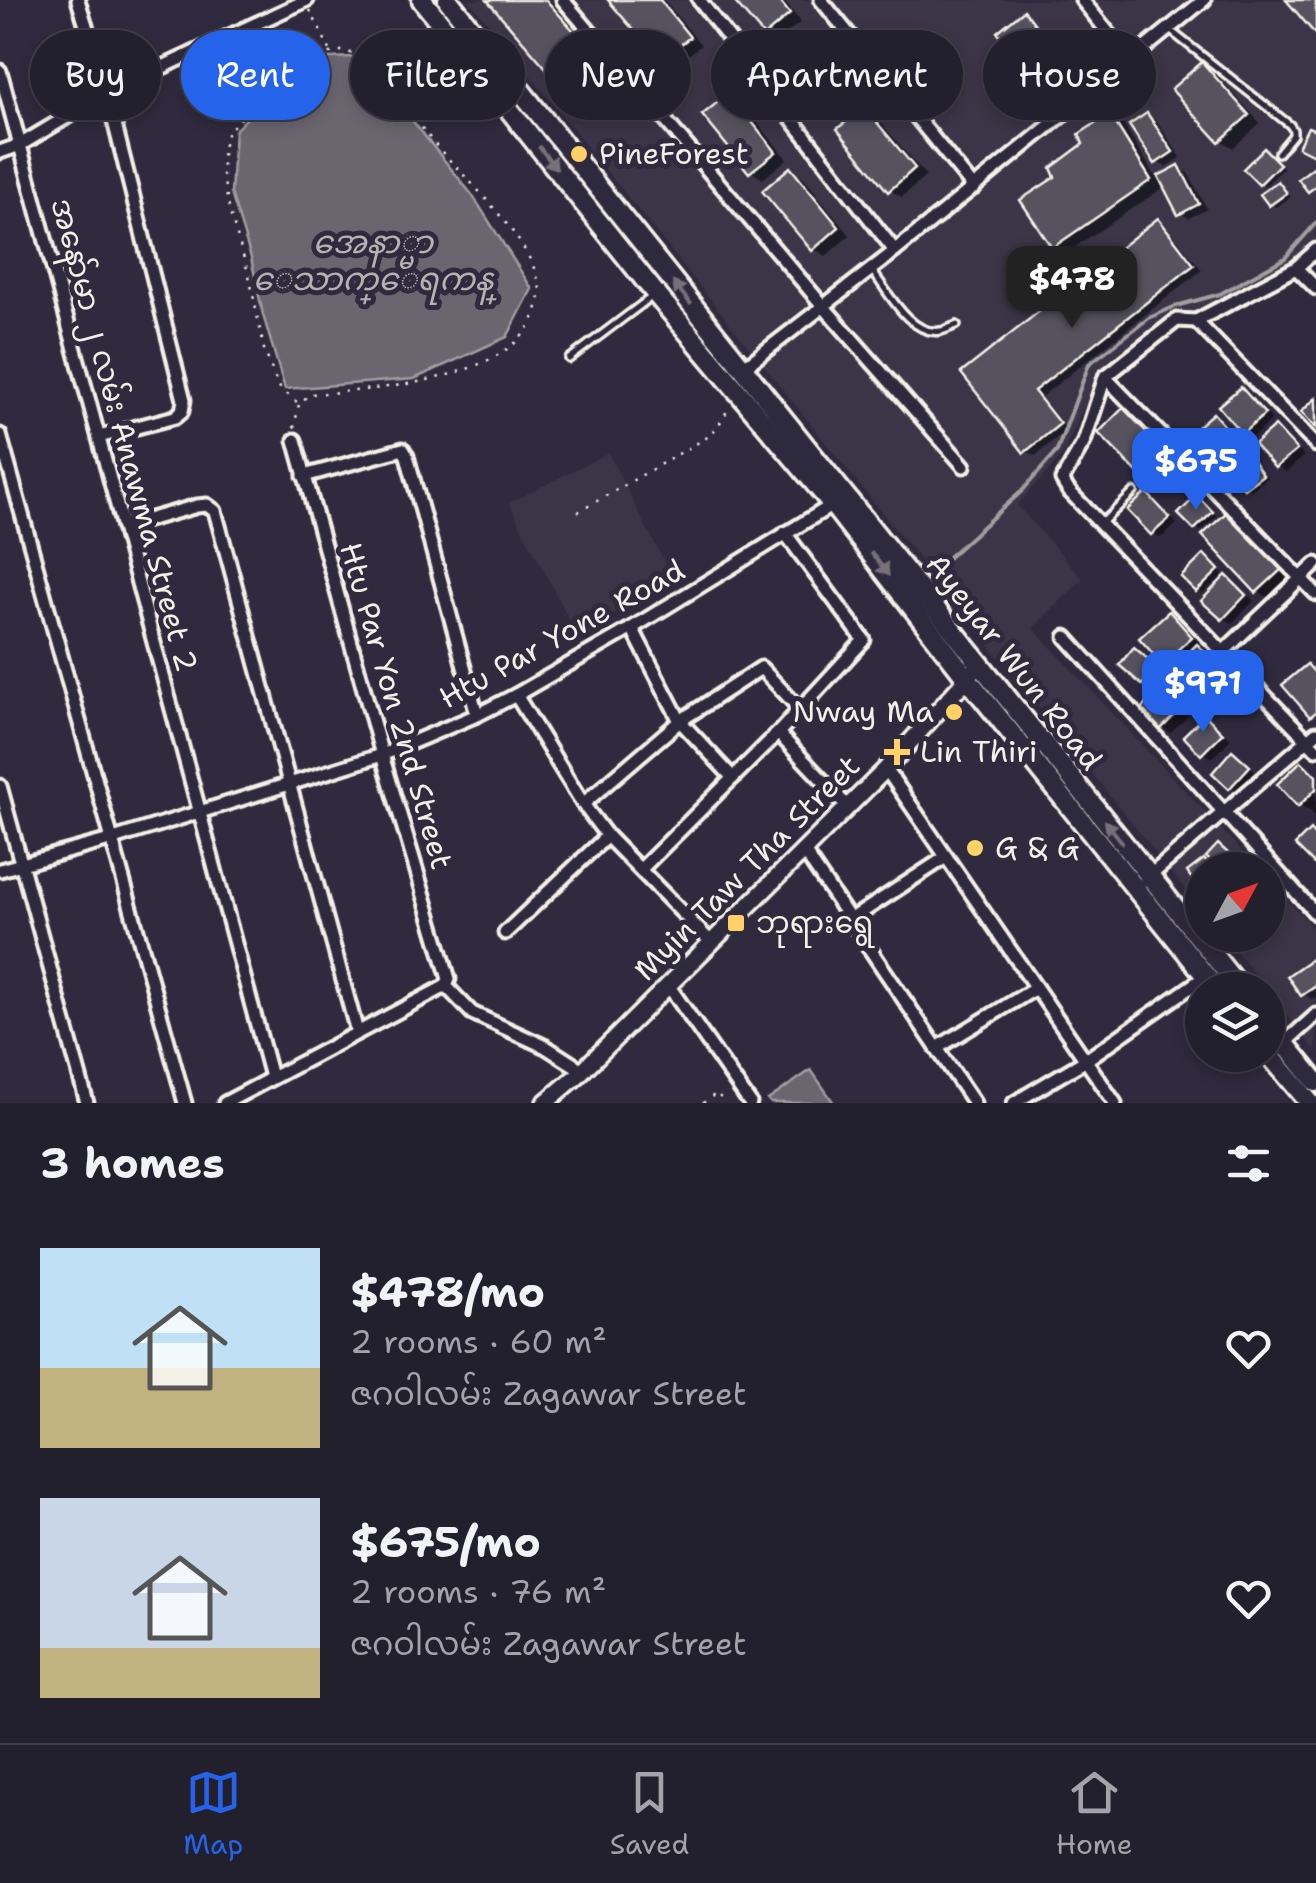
<!DOCTYPE html>
<html lang="en">
<head>
<meta charset="utf-8">
<style>
	body { margin:0; font-family:"Shantell Sans","Noto Sans Myanmar",sans-serif; background:#2f2d3a; color:#f1f3f6; height:100vh; display:flex; flex-direction:column; font-size:38px; white-space:nowrap }
	* { box-sizing:border-box; margin:0 }
	p { font-size:32px; color:#a3a3aa }
	.icon { flex:none; width:55px; height:55px; fill:none; stroke:currentColor; stroke-width:2; stroke-linecap:round; stroke-linejoin:round }
	.map { position:relative; height:1103px; overflow:hidden }
	.side { display:flex; flex-direction:column; background:#23202e; flex:1 }
	.side>* { flex:none }
	.hud { position:absolute; left:30px; top:30px; width:1258px; height:90px; display:flex; gap:20px }
	.needle { width:65px; rotate:49deg }
	.tools { position:absolute; left:1185px; top:852px; display:grid; gap:20px }
	.tools a { display:grid; place-items:center; width:100px; height:100px; border-radius:50%; background:#23202e; box-shadow:0 5px 15px #0003,0 0 0 2px #403e4a; font-size:50px }
	.price { position:absolute; translate:-50% -85px; padding:0 22px; border-radius:20px; background:#2563eb; color:#fff; font-size:32px; line-height:65px; filter:drop-shadow(0 2px 5px #0008) }
	.price::after { content:''; position:absolute; left:50%; top:60px; width:30px; height:22px; margin-left:-15px; background:inherit; clip-path:polygon(0 0,100% 0,50% 100%) }
	.price.current { background:#222; color:#fff }
	ul { padding:0; list-style:none }
	li { display:flex; align-items:center; gap:30px; height:250px; padding:0 40px }
	li span { display:grid; place-items:center; flex:none; width:280px; height:200px; border-radius:0px; color:#555 }
	li>.icon { margin-inline-start:auto }
	span .icon { width:120px; height:120px; fill:#fffc; stroke-width:1 }
	li b { font-size:42px }
	h2 { display:flex; justify-content:space-between; align-items:center; height:120px; padding:0 40px; font-size:42px }
	.tag { padding:0 35px; border-radius:45px; background:#23202e; box-shadow:0 5px 15px #0003,0 0 0 2px #403e4a; font-size:35px; line-height:90px }
	.tag.current { background:#2563eb; color:#fff }
	.tabs { display:flex; justify-content:space-around; align-items:center; height:140px; border-top:2px solid #403e4a; background:#23202e; font-size:28px; color:#a3a3aa }
	.tabs a { display:grid; justify-items:center; gap:5px }
	.tabs .current { color:#2563eb }
	.map>svg:first-child { display:block }
	.built { fill:#3b3647 }
	.water { fill:#6a6670; stroke:#a19ea0; stroke-width:2.5 }
	.shadow { fill:#0007 }
	.lines { fill:none; stroke-linecap:round; stroke-linejoin:round }
	.stream { stroke:#a19ea0; stroke-width:4 }
	.building { fill:#56525f; stroke:#f4f1e8; stroke-width:2.5 }
	.lane-casing { stroke:#f4f1e8; stroke-width:12 }
	.street-casing { stroke:#f4f1e8; stroke-width:19 }
	.secondary-casing { stroke:#f4f1e8; stroke-width:22 }
	.primary-casing { stroke:#f4f1e8; stroke-width:25 }
	.path { stroke:#f4f1e8; stroke-width:2.5; stroke-dasharray:2.5 8; stroke-linecap:butt }
	.lane { stroke:#2f2a3d; stroke-width:5 }
	.street { stroke:#2f2a3d; stroke-width:11 }
	.secondary { stroke:#2f2a3d; stroke-width:15 }
	.primary { stroke:#2f2a3d; stroke-width:18 }
	.oneway { fill:#747079 }
	.poi-dot { fill:#ffd166; stroke:#2f2a3d; stroke-width:4 }
	.labels { text-anchor:middle; stroke-width:10; stroke-linejoin:round; paint-order:stroke }
	.poi-label { font-size:30px; fill:#f4f1e8; stroke:#2f2a3d; text-anchor:start }
	.street-label { font-size:30px; fill:#f4f1e8; stroke:#2f2a3d }
	.water-label { font-size:32px; font-style:italic; fill:#b6b2b2; stroke:#2f2a3d }
</style>
</head>
<body>
<div class="map">
<svg width="1316" height="1103" viewBox="0 0 1316 1103">
	<rect width="100%" height="100%" fill="#2f2a3d"/>
	<filter id="ink" filterUnits="userSpaceOnUse"><feTurbulence type="fractalNoise" baseFrequency=".01" numOctaves="2"/><feDisplacementMap in="SourceGraphic" scale="20" xChannelSelector="R" yChannelSelector="G"/><feConvolveMatrix kernelMatrix="1 2 1 2 8 2 1 2 1" color-interpolation-filters="sRGB"/></filter>
	<g filter="url(#ink)">
		<!-- built -->
		<g class="built">
			<path d="M469 0H1316V239L1287 266 1205 310 1176 314 1099 372 1062 456 1017 505 1083 579 1033 628 1259 870H1202V910Z"/>
			<path d="M608 453 675 583 576 633 509 503Z"/>
			<path d="M1268 879 1316 931V1051L1223 935H1268Z"/>
		</g>
		<!-- water -->
		<g class="water">
			<path d="M353 57 415 124 473 196 532 289 507 337 414 379 285 389 263 315 251 258 231 193 235 130 307 59Z"/>
			<path d="M811 1070 834 1103H771L768 1100Z"/>
		</g>
		<!-- shadow -->
		<g class="shadow">
			<path d="M490 0H550L592 47 561 74 549 67Z"/>
			<path d="M611 0H664L701 45 674 67 661 60Z"/>
			<path d="M736 0H783L801 22 778 41 765 34Z"/>
			<path d="M1024 13 1033 19 1055 46 1032 65 1023 60Z"/>
			<path d="M806 36 818 43 863 100 840 119 828 112Z"/>
			<path d="M1071 45 1080 50 1090 63 1046 99 1036 94Z"/>
			<path d="M1202 65 1214 72 1260 123 1233 148 1220 140Z"/>
			<path d="M729 96 742 103 787 159 763 179 751 171Z"/>
			<path d="M864 110 877 118 926 176 902 197 889 190Z"/>
			<path d="M1147 116 1157 121 1181 158 1166 167 1157 162Z"/>
			<path d="M1110 117 1123 124 1157 179 1179 167 1188 173 1207 209 1189 218 1180 213 1166 186 1066 253 1053 246 1058 178Z"/>
			<path d="M1270 154 1284 168 1265 186 1260 183Z"/>
			<path d="M790 170 803 177 850 235 826 256 814 249Z"/>
			<path d="M1278 184 1284 187 1291 197 1276 207 1271 204Z"/>
			<path d="M1158 221 1167 227 1202 270 1041 397 1067 430 1035 456 1026 451 965 373Z"/>
			<path d="M1241 390 1250 395 1272 420 1253 437 1244 432Z"/>
			<path d="M1123 411 1132 417 1170 455 1148 476 1139 471Z"/>
			<path d="M1214 416 1240 443 1228 453 1223 450Z"/>
			<path d="M1276 429 1285 434 1304 456 1286 472 1277 466Z"/>
			<path d="M1250 459 1256 462 1267 478 1251 490 1246 487Z"/>
			<path d="M1146 495 1155 501 1177 524 1161 538 1152 533Z"/>
			<path d="M1202 501 1217 516 1201 531 1196 528Z"/>
			<path d="M1241 521 1293 577 1270 598 1257 591 1206 535Z"/>
			<path d="M1210 561 1223 575 1203 593 1198 590Z"/>
			<path d="M1226 578 1235 584 1254 601 1232 623 1223 618Z"/>
			<path d="M1169 614 1178 619 1199 643 1195 646 1206 653 1230 677 1206 700 1197 695 1175 668 1163 662Z"/>
			<path d="M1144 655 1165 673 1153 688 1144 683Z"/>
			<path d="M1166 687 1175 692 1193 711 1171 733 1162 728Z"/>
			<path d="M1206 718 1215 723 1231 739 1212 758 1203 753Z"/>
			<path d="M1242 759 1257 773 1240 792 1231 786Z"/>
			<path d="M1301 764 1316 775V818L1311 811 1299 805Z"/>
			<path d="M1224 851 1231 858 1223 867 1217 864Z"/>
			<path d="M1316 959V997L1312 999 1303 994Z"/>
		</g>
		<g class="lines">
			<!-- stream -->
			<path class="stream" d="M931 573 1023 490 1057 451 1089 364 1149 318 1176 306 1220 294 1285 258 1316 223"/>
		</g>
		<!-- building -->
		<g class="building">
			<path d="M487 0H546L581 39 547 69Z"/>
			<path d="M608 0H660L690 37 660 61Z"/>
			<path d="M733 0H779L790 14 764 36Z"/>
			<path d="M1286 0H1316V35Z"/>
			<path d="M1024 10 1048 41 1021 62 997 32Z"/>
			<path d="M805 33 852 92 826 113 778 55Z"/>
			<path d="M1070 42 1083 57 1035 96 1022 81Z"/>
			<path d="M1202 62 1249 115 1219 142 1171 89Z"/>
			<path d="M729 93 776 152 749 173 702 115Z"/>
			<path d="M864 107 915 168 888 192 837 129Z"/>
			<path d="M1147 113 1173 152 1155 164 1129 125Z"/>
			<path d="M1110 114 1151 180 1052 248 1020 200 1055 177 1051 168 1083 144 1079 134Z"/>
			<path d="M1308 127 1316 130V156L1298 147Z"/>
			<path d="M1264 148 1280 164 1259 185 1243 169Z"/>
			<path d="M1179 165 1199 204 1178 215 1158 176Z"/>
			<path d="M1316 165V186L1308 192 1298 179Z"/>
			<path d="M790 167 839 227 812 251 762 191Z"/>
			<path d="M1278 181 1287 193 1269 206 1260 194Z"/>
			<path d="M1158 218 1194 265 1034 391 1060 424 1024 453 961 373Z"/>
			<path d="M1241 387 1265 414 1242 434 1218 406Z"/>
			<path d="M1316 398V428L1301 412Z"/>
			<path d="M1123 408 1162 448 1138 473 1098 433Z"/>
			<path d="M1213 413 1236 439 1221 452 1198 426Z"/>
			<path d="M1275 426 1297 450 1275 468 1254 444Z"/>
			<path d="M1250 456 1263 475 1244 489 1231 470Z"/>
			<path d="M1146 492 1170 518 1151 535 1127 510Z"/>
			<path d="M1197 495 1213 512 1194 530 1178 514Z"/>
			<path d="M1228 511 1282 569 1256 593 1202 535Z"/>
			<path d="M1204 554 1219 570 1196 592 1181 577Z"/>
			<path d="M1226 575 1246 595 1222 620 1201 601Z"/>
			<path d="M1169 611 1192 637 1162 664 1139 638Z"/>
			<path d="M1197 644 1222 671 1195 697 1170 670Z"/>
			<path d="M1134 647 1157 667 1142 685 1119 665Z"/>
			<path d="M1307 664 1316 674V712L1310 717 1282 685Z"/>
			<path d="M1165 684 1186 704 1160 730 1140 710Z"/>
			<path d="M1205 715 1223 733 1201 755 1183 736Z"/>
			<path d="M1232 750 1250 766 1229 789 1212 773Z"/>
			<path d="M1301 761 1316 776V789L1298 807 1277 784Z"/>
			<path d="M1310 830 1316 837V862L1314 864 1295 845Z"/>
			<path d="M1218 844 1228 853 1216 866 1206 857Z"/>
			<path d="M1204 859 1213 870H1202V880L1196 885 1187 872Z"/>
			<path d="M1316 956V986L1301 996 1287 976Z"/>
		</g>
		<g class="lines">
			<defs>
				<g id="lane">
					<path d="M1171 31 1290 125 1293 130V135L1278 153"/>
					<path d="M873 272C888 292 911 337 941 331 946 330 951 327 957 325"/>
					<path d="M569 359 654 295"/>
					<path d="M1103 522 1134 492"/>
				</g>
				<g id="street">
					<path d="M78 0 107 93 184 400 182 411 175 417 99 437"/>
					<path d="M563 0 824 307 964 466"/>
					<path d="M699 0 895 251"/>
					<path d="M821 0 974 188"/>
					<path d="M1082 0 1131 61"/>
					<path d="M0 71 271 1077"/>
					<path d="M0 152 20 145 107 93 307 0"/>
					<path d="M1316 250 1296 268 1196 321 1177 320 1105 377 1084 442 1062 480 1068 490 1316 749"/>
					<path d="M1296 268 1316 288"/>
					<path d="M1196 321 1316 445"/>
					<path d="M742 369 895 251 1204 0"/>
					<path d="M1105 377 1316 594"/>
					<path d="M0 435 185 1103"/>
					<path d="M295 440 382 755 449 979 446 986"/>
					<path d="M304 476 403 449 407 456 477 715"/>
					<path d="M123 527 197 506 207 505 215 511 357 1032"/>
					<path d="M632 628 680 721 733 778"/>
					<path d="M1066 637 1316 914"/>
					<path d="M1223 652 1316 564"/>
					<path d="M516 695 583 804 607 836 711 942"/>
					<path d="M778 733 847 806"/>
					<path d="M886 769 1115 1103"/>
					<path d="M0 786 87 1103"/>
					<path d="M583 804 680 721 761 668 800 709"/>
					<path d="M803 850 974 1103"/>
					<path d="M641 869 778 733 864 640 785 533"/>
					<path d="M0 870 110 840 382 755 477 715 516 695 632 628 834 504"/>
					<path d="M1145 880 1316 733"/>
					<path d="M850 920 946 857"/>
					<path d="M505 933 607 836"/>
					<path d="M668 985 750 1103"/>
					<path d="M446 986 472 1013 546 1047 582 1070"/>
					<path d="M937 1048 1036 988"/>
					<path d="M1270 1056 1316 1015"/>
					<path d="M225 1103 446 986"/>
					<path d="M1014 1103 1086 1060 1206 976"/>
				</g>
				<path id="secondary" d="M545 1103 577 1076 886 769 980 664"/>
				<g id="primary">
					<path d="M422 0 656 294 833 505 967 678 1217 990"/>
					<path d="M448 0 1241 990"/>
					<path d="M1268 1023 1316 1082"/>
					<path d="M1268 1053 1310 1103"/>
				</g>
			</defs>
			<!-- lane casing -->
			<use href="#lane" class="lane-casing"/>
			<!-- street casing -->
			<use href="#street" class="street-casing"/>
			<!-- secondary casing -->
			<use href="#secondary" class="secondary-casing"/>
			<!-- primary casing -->
			<use href="#primary" class="primary-casing"/>
			<!-- path -->
			<g class="path">
				<path d="M310 10 331 52"/>
				<path d="M294 428 299 404 310 394C368 391 515 381 535 313 537 307 541 298 540 291 537 246 470 182 440 150 425 133 412 114 397 97 381 80 364 65 347 50L302 58 228 131 222 151 223 177 230 213 249 275 264 349 278 386 299 404"/>
				<path d="M578 512 706 438 717 428 730 406"/>
				<path d="M703 1103 717 1093 724 1103"/>
			</g>
			<!-- lane -->
			<use href="#lane" class="lane"/>
			<!-- street -->
			<use href="#street" class="street"/>
			<!-- secondary -->
			<use href="#secondary" class="secondary"/>
			<!-- primary -->
			<use href="#primary" class="primary"/>
		</g>
		<!-- one-way arrows -->
		<defs><path id="oneway-solid" d="M-6-.8H1V-3.2L6.5 0L1 3.2V.8H-6Z" transform="scale(2.5)"/></defs>
		<g class="oneway">
			<use href="#oneway-solid" transform="translate(548 158) rotate(51)"/>
			<use href="#oneway-solid" transform="translate(682 293) rotate(-129)"/>
			<use href="#oneway-solid" transform="translate(880 564) rotate(52)"/>
			<use href="#oneway-solid" transform="translate(1114 832) rotate(-129)"/>
		</g>
	</g>
	<!-- markers -->
	<g class="poi-dot">
		<circle cx="579" cy="154" r="10"/>
		<circle cx="954" cy="712" r="10"/>
		<path d="M892 737h10v10h10v10h-10v10h-10v-10h-10v-10h10z"/>
		<circle cx="975" cy="848" r="10"/>
		<rect x="726" y="913" width="20" height="20" rx="5"/>
	</g>
	<g class="labels">
		<!-- poi labels -->
		<g class="poi-label">
			<text x="599" y="164">PineForest</text>
			<text x="934" y="722" text-anchor="end">Nway Ma</text>
			<text x="920" y="762">Lin Thiri</text>
			<text x="995" y="858">G &amp; G</text>
			<text x="756" y="933">ဘုရားရွေ</text>
		</g>
		<!-- street labels -->
		<g class="street-label">
			<text transform="translate(124 435) rotate(75)" y="10">အနော်မာ ၂ လမ်း Anawma Street 2</text>
			<text transform="translate(562 634) rotate(-29)" y="10">Htu Par Yone Road</text>
			<text transform="translate(1014 662) rotate(52)" y="10">Ayeyar Wun Road</text>
			<text transform="translate(396 706) rotate(74)" y="10">Htu Par Yon 2nd Street</text>
			<text transform="translate(747 868) rotate(-45)" y="10">Myin Taw Tha Street</text>
		</g>
		<!-- water labels -->
		<g class="water-label">
			<text x="373" y="253">အေနာ္မာ<tspan x="373" dy="37">ေသာက္ေရကန္</tspan></text>
		</g>
	</g>
</svg>
<div class="tools">
<a><svg class="needle" viewBox="-14 -14 28 28"><path d="M0-13l5 13h-10z" fill="#e53935"/><path d="M0 13l5-13h-10z" fill="#a3a3aa"/></svg></a>
<a><svg class="icon" aria-label="layers" viewBox="0 0 24 24"><path d="M12 4l9 5-9 5-9-5zM3 14l9 5 9-5"/></svg></a>
</div>
<b class="price current" style="left:1072px;top:331px">$478</b>
<b class="price" style="left:1196px;top:513px">$675</b>
<b class="price" style="left:1203px;top:735px">$971</b>
<div class="hud">
<a class="tag">Buy</a>
<a class="tag current">Rent</a>
<a class="tag">Filters</a>
<a class="tag">New</a>
<a class="tag">Apartment</a>
<a class="tag">House</a>
</div>
</div>
<section class="side">
<h2>3 homes<svg class="icon" aria-label="filters" viewBox="0 0 24 24"><path d="M4 7h16M4 17h16"/><circle cx="9" cy="7" r="2"/><circle cx="15" cy="17" r="2"/></svg></h2>
<ul>
<li><span style="background:linear-gradient(#bfe0f5 60%,#c2b280 0)"><svg class="icon" aria-label="home" viewBox="0 0 24 24"><path d="M3 11l9-7 9 7M6 9v11h12V9"/></svg></span><div><b>$478/mo</b><p>2 rooms · 60 m²</p><p>ဇဂဝါလမ်း Zagawar Street</p></div><svg class="icon" aria-label="heart" viewBox="0 0 24 24"><path d="M12 20l-8-8c-3-5 5-10 8-4 3-6 11-1 8 4z"/></svg></li>
<li><span style="background:linear-gradient(#c9d6e8 75%,#c2b280 0)"><svg class="icon" aria-label="home" viewBox="0 0 24 24"><path d="M3 11l9-7 9 7M6 9v11h12V9"/></svg></span><div><b>$675/mo</b><p>2 rooms · 76 m²</p><p>ဇဂဝါလမ်း Zagawar Street</p></div><svg class="icon" aria-label="heart" viewBox="0 0 24 24"><path d="M12 20l-8-8c-3-5 5-10 8-4 3-6 11-1 8 4z"/></svg></li>
</ul>
</section>
<nav class="tabs">
<a class="current"><svg class="icon" aria-label="map" viewBox="0 0 24 24"><path d="M3 6l6-2 6 2 6-2v14l-6 2-6-2-6 2zM9 4v14M15 6v14"/></svg>Map</a>
<a><svg class="icon" aria-label="saved" viewBox="0 0 24 24"><path d="M7 4h10v16l-5-4-5 4z"/></svg>Saved</a>
<a><svg class="icon" aria-label="home" viewBox="0 0 24 24"><path d="M3 11l9-7 9 7M6 9v11h12V9"/></svg>Home</a>
</nav>
</body>
</html>
